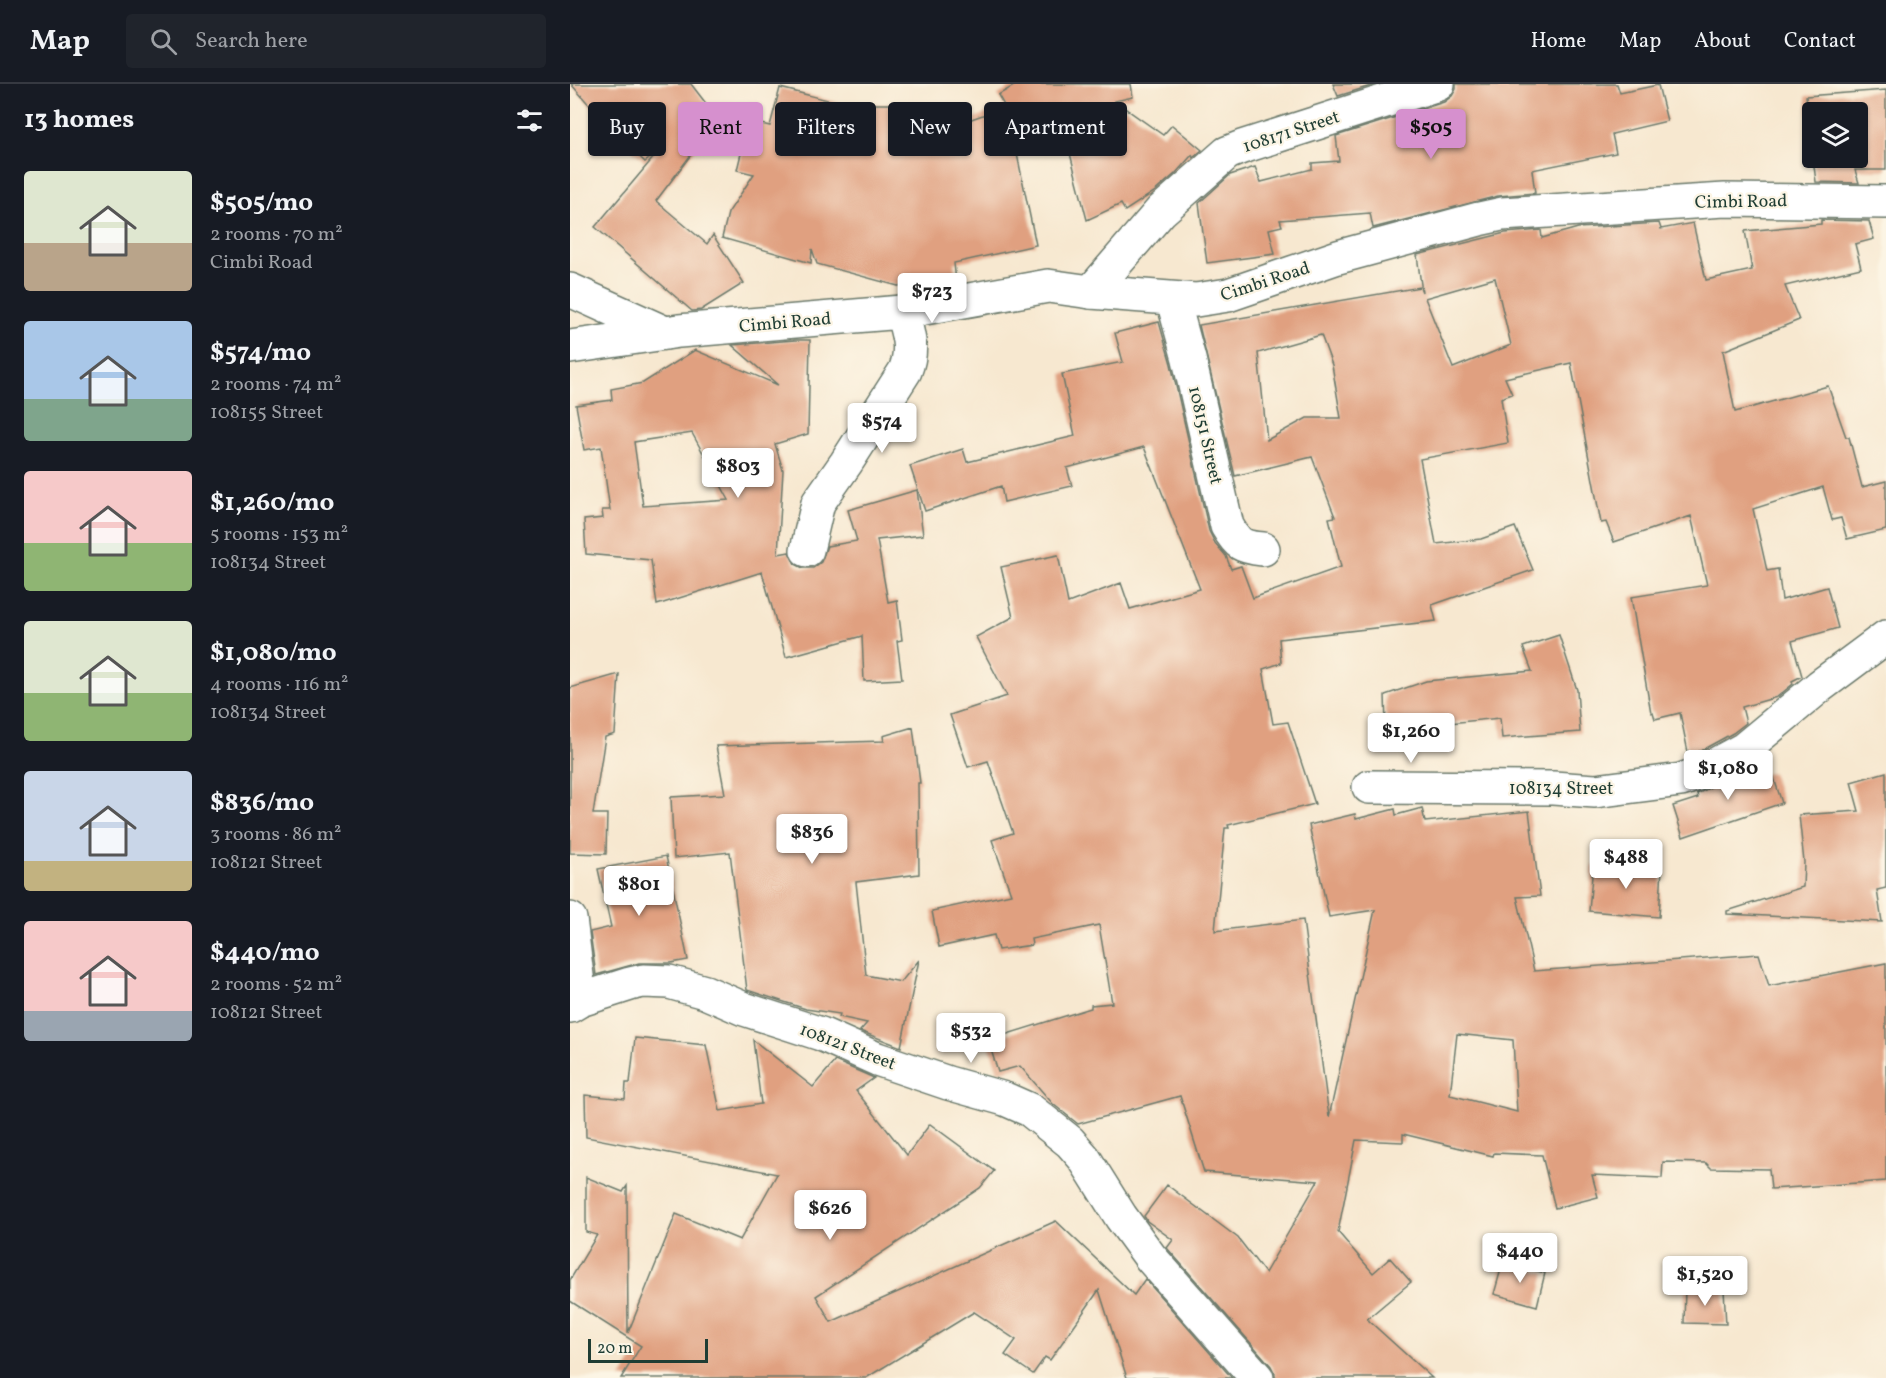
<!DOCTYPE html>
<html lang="en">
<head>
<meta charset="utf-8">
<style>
	body { margin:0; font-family:Vollkorn,serif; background:#20242c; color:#f1f3f6; height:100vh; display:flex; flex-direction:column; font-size:22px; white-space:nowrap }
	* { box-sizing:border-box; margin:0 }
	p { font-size:20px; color:#9ea1a6 }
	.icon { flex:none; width:33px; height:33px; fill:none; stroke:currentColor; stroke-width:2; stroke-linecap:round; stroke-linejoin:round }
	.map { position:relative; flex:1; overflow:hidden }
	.sheet { display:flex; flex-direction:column; background:#171b24; width:570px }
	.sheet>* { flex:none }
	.top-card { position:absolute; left:18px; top:18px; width:570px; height:54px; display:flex; gap:12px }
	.tools { position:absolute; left:1232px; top:18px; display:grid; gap:12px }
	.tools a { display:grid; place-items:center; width:66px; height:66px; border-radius:6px; background:#171b24; box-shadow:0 2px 4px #0004; font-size:30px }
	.scale { position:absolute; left:18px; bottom:15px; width:120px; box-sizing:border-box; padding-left:6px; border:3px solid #1f3d34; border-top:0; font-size:16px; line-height:21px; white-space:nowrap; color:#1f3d34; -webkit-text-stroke:4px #fcf5e5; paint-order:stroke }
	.price { position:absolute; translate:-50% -51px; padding:0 14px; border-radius:6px; background:#fff; color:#222; font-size:20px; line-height:39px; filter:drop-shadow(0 2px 3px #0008) }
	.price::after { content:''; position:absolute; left:50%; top:36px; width:18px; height:14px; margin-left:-9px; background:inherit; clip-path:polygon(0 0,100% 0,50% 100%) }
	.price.on { background:#d690ce; color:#111 }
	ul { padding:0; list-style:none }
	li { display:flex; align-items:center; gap:18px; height:150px; padding:0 24px }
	li span { display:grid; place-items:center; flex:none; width:168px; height:120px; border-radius:6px; color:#555 }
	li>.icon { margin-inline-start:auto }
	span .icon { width:72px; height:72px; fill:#fffc; stroke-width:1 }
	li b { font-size:26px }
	h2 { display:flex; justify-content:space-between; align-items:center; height:72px; padding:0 24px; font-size:26px }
	.tag { padding:0 21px; border-radius:6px; background:#171b24; box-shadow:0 2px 4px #0004; font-size:21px; line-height:54px }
	.tag.on { background:#d690ce; color:#111 }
	header { display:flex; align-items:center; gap:36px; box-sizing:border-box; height:84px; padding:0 30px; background:#171b24; border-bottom:2px solid #363941 }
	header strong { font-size:28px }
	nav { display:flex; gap:33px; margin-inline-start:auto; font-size:21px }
	.search { width:420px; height:54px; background:#20242c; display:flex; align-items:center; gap:15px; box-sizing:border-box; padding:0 21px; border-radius:6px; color:#9ea1a6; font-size:22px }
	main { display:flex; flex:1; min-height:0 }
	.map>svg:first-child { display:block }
	.building { fill:#e0a080; fill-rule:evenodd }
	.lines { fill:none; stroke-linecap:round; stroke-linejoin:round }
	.street-casing { stroke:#6b796b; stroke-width:36 }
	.street { stroke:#fff; stroke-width:33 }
	.labels { text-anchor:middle; stroke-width:4.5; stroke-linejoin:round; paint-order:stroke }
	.street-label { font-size:18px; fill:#1f3d34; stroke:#fcf5e5 }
</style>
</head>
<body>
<header>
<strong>Map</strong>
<div class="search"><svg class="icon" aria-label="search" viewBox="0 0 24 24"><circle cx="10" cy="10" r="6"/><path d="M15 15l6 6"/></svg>Search here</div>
<nav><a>Home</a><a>Map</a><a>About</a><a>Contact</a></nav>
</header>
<main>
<section class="sheet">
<h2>13 homes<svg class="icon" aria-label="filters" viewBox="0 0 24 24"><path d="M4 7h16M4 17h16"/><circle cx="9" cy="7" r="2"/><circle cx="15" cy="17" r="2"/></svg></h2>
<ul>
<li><span style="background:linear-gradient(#dfe7d0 60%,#b9a48a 0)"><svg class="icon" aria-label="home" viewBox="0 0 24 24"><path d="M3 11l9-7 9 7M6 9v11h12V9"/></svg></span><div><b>$505/mo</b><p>2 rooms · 70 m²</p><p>Cimbi Road</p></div></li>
<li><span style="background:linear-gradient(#a9c7e8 65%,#7fa58c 0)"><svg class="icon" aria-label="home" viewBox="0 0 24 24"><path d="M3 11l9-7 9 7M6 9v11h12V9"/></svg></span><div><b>$574/mo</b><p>2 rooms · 74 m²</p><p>108155 Street</p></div></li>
<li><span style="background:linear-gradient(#f6c9c9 60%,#8fb573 0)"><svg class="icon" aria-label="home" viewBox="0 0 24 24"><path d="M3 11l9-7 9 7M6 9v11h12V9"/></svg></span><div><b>$1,260/mo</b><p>5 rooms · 153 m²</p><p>108134 Street</p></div></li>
<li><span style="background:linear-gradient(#dfe7d0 60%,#8fb573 0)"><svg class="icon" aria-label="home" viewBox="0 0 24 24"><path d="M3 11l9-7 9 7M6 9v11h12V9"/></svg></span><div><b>$1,080/mo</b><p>4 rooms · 116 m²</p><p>108134 Street</p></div></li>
<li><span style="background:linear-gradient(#c9d6e8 75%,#c2b280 0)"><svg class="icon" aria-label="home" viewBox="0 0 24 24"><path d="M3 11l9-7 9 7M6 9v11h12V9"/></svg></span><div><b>$836/mo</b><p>3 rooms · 86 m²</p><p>108121 Street</p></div></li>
<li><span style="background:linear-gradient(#f6c9c9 75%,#9aa5b1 0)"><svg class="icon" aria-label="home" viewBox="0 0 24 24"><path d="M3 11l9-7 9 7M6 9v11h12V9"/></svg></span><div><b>$440/mo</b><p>2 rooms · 52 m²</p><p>108121 Street</p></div></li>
</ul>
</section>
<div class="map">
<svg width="1316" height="1294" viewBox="0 0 1316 1294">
	<rect width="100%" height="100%" fill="#fcf5e5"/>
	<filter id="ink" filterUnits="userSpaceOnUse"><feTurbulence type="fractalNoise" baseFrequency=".0167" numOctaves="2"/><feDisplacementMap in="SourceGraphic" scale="12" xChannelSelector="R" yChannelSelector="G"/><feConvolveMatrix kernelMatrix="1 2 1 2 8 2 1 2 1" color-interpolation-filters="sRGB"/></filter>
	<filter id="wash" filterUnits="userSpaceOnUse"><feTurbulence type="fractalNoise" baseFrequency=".008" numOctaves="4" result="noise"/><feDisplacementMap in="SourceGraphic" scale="24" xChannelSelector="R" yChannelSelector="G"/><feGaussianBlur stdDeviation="1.35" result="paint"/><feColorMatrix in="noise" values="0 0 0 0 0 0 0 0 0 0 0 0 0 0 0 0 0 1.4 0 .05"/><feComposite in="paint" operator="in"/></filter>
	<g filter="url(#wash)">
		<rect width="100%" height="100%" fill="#f7e8d0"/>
		<g id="blocks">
			<!-- building -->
			<g class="building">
				<path d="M1 0H121L141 26 123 41 136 51 86 117 137 160 143 151 174 199 131 226 122 227 25 143 89 67 75 78 36 40Z"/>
				<path d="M447 0H561L563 13 545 17 593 51 602 41 632 66 623 74 622 71 605 90 584 108 555 127 551 120 517 136 490 30 445 40 438 27 466 161 384 179 386 198 328 202 247 180 242 165 241 179 152 154 158 129 184 90 167 86 179 37 200 42 210 4 273 20H352L354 52 435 23 428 11Z"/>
				<path d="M763 0H807L768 12Z"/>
				<path d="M886 0H1047L1050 9 1088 1 1097 37 1042 50 1046 69 962 86 965 109 928 112 803 144 800 129 710 136 712 142 699 145 705 170 637 179 629 119 660 91 685 83 691 98 742 85V79L769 77 766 52 874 18 882 12 886 5Z"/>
				<path d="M1316 6V86H1285L1289 99 1246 98 1243 74H1287V28H1242V64L1236 12Z"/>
				<path d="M1251 136 1299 137 1304 155 1285 160 1291 184 1215 202 1229 236 1153 267 1165 328 1258 302 1276 353H1279L1292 403 1316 397V446L1277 455 1271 434 1262 436 1253 403 1183 425 1197 487 1208 485 1212 516 1257 503 1268 544 1222 557 1232 592 1222 597 1223 600 1207 613 1172 623 1176 639 1163 649 1119 673 1110 629 1085 635 1083 628 1081 629 1061 513 1137 501 1121 432 1044 458 1036 438 1031 439 1001 279 935 294 942 310 931 314 938 359 850 375 866 460 911 455 945 443 963 486 862 521 866 537 709 555 711 579 693 585 703 640 718 638 745 720 658 741 659 744H655L645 847 733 836 759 1033 805 826 759 833 739 741 785 730 786 735 825 725 826 731 852 724 855 738 959 727 970 812 947 813 964 887 1189 870 1199 902 1316 879V1097L1201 1105 1199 1085 1141 1084 1136 1079 1093 1078 1092 1094 1022 1091 1028 1113 985 1124 972 1071 924 1069 923 1072 833 1050V1058L786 1056 768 1148 803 1189 820 1174 841 1198 797 1235 862 1294H705V1290L701 1282 597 1164 603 1156 577 1137 574 1132 597 1101 668 1154 695 1189 748 1097 634 1088 610 1012 508 1040 483 1020 450 982 428 988 418 956 521 924V921L542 919 529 841 461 855 462 861 428 866 424 851 369 863 362 827 441 810 422 756 443 749 418 677 398 683 380 631 437 612 406 553 443 533 431 483 488 471 498 519 551 499 560 525 630 505 574 363 497 384 502 402 434 418 431 402 355 427 340 382 393 365 397 378 505 352 492 290 553 278 545 249 589 238 601 280 639 447 645 459 656 472 661 485 671 482 683 514 771 483 759 434 765 433 742 373 665 392 629 241 850 203 852 208 847 171 935 149 971 146 972 154 1008 144 1089 139 1091 145 1123 139 1136 196 1182 186 1175 147 1251 140ZM925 194 941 261 883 284 855 214ZM751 251 762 281 771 334H737L697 356 688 269ZM887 950 943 956 947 1028 880 1011Z"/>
				<path d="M225 256H240L238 350 205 360 213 386 208 470 219 468 225 480 233 484H243L251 478 257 462 287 457 278 426 347 406 353 451 307 456 318 518 327 516 332 556 327 557 332 595 294 597 292 552 216 573 192 488 87 521 81 476 16 470 14 436 33 434 32 426H40L31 363 14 366 6 321 42 316 41 305 73 299 125 266 208 301 162 261ZM122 349 159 416 73 422 64 358Z"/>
				<path d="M989 551 1007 606 1010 648 932 654 930 634 848 642 847 640 816 642 815 611 856 597 962 587 953 563Z"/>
				<path d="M49 590 45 650 35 653 23 730H37L36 770 0 769V604Z"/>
				<path d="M343 643 350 699H348L349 790 286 798 296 891 331 898 349 876 331 963 290 947 297 939 269 933 270 930 236 925 177 906 160 768 104 774 101 713 155 710 146 662 314 657 313 652Z"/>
				<path d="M1186 679 1189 692 1202 688 1212 719 1113 753 1103 722 1128 714 1127 710Z"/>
				<path d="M1316 688V804L1307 806 1312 838 1157 830V827L1233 803 1234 778 1229 731 1289 727 1281 698Z"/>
				<path d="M96 772 118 876 101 879H69L26 891 20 848 41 843 28 785Z"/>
				<path d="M1023 780 1092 785 1089 833 1019 827Z"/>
				<path d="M65 954 136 961 150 1027 191 1020 183 956 243 1003 265 977 304 994 286 1007 337 1071 360 1040 424 1087 410 1104 246 1212 261 1238 486 1137 564 1211 575 1195 662 1294H557L529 1206 480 1276 475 1273 463 1290 435 1271 446 1256 404 1228 296 1294H51L71 1262 0 1217V1196L27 1151 16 1148V1093L53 1108 57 1102 58 1249 106 1130 170 1156 207 1090 16 1053 15 1011 55 1015 56 999H60Z"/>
				<path d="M933 1178 975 1189 967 1222 924 1210Z"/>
				<path d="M1115 1205 1154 1206 1156 1240 1114 1239Z"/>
			</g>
		</g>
	</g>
	<g filter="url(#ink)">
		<use href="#blocks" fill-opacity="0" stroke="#6b796b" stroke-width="1.5"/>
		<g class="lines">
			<defs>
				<g id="street">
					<path d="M0 206 95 249"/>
					<path d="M521 208 591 127 657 69 672 63 868 0"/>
					<path d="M603 216 619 275 657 442C668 461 672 463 693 465"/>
					<path d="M0 263 109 247 332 228 478 202 521 208 626 216 658 211 768 173 909 135 932 130 1155 116 1316 118"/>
					<path d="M237 466 248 419 276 379 335 287C344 264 338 251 332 228"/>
					<path d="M799 703 983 704 1025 707 1111 696 1128 690 1174 665 1250 602 1316 553"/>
					<path d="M0 835 10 916"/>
					<path d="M0 922 10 916 60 900 73 897 99 898 135 908 174 925 251 950 307 975 378 999 435 1015 460 1026 500 1058 514 1074 551 1133 581 1174 687 1294"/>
				</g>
			</defs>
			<!-- street casing -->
			<use href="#street" class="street-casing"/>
			<!-- street -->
			<use href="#street" class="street"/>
		</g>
	</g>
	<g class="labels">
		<!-- street labels -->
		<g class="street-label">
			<text transform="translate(721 47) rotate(-18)" y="6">108171 Street</text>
			<text transform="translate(1171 117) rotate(-1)" y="6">Cimbi Road</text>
			<text transform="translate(695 197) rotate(-18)" y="6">Cimbi Road</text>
			<text transform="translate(215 238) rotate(-5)" y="6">Cimbi Road</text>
			<text transform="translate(636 351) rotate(77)" y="6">108151 Street</text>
			<text x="991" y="710">108134 Street</text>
			<text transform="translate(278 962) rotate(21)" y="6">108121 Street</text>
		</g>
	</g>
</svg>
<div class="tools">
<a><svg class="icon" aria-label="layers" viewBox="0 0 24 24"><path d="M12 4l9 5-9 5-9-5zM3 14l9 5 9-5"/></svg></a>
</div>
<div class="scale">20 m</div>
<b class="price on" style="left:861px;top:76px">$505</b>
<b class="price" style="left:362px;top:240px">$723</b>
<b class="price" style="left:312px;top:370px">$574</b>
<b class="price" style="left:168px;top:415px">$803</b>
<b class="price" style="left:841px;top:680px">$1,260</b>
<b class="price" style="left:1158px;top:717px">$1,080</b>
<b class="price" style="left:242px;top:781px">$836</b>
<b class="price" style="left:1056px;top:806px">$488</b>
<b class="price" style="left:69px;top:833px">$801</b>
<b class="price" style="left:401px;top:980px">$532</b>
<b class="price" style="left:260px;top:1157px">$626</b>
<b class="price" style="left:950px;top:1200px">$440</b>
<b class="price" style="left:1135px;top:1223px">$1,520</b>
<div class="top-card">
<a class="tag">Buy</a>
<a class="tag on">Rent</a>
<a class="tag">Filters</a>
<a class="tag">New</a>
<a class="tag">Apartment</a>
</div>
</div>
</main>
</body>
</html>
